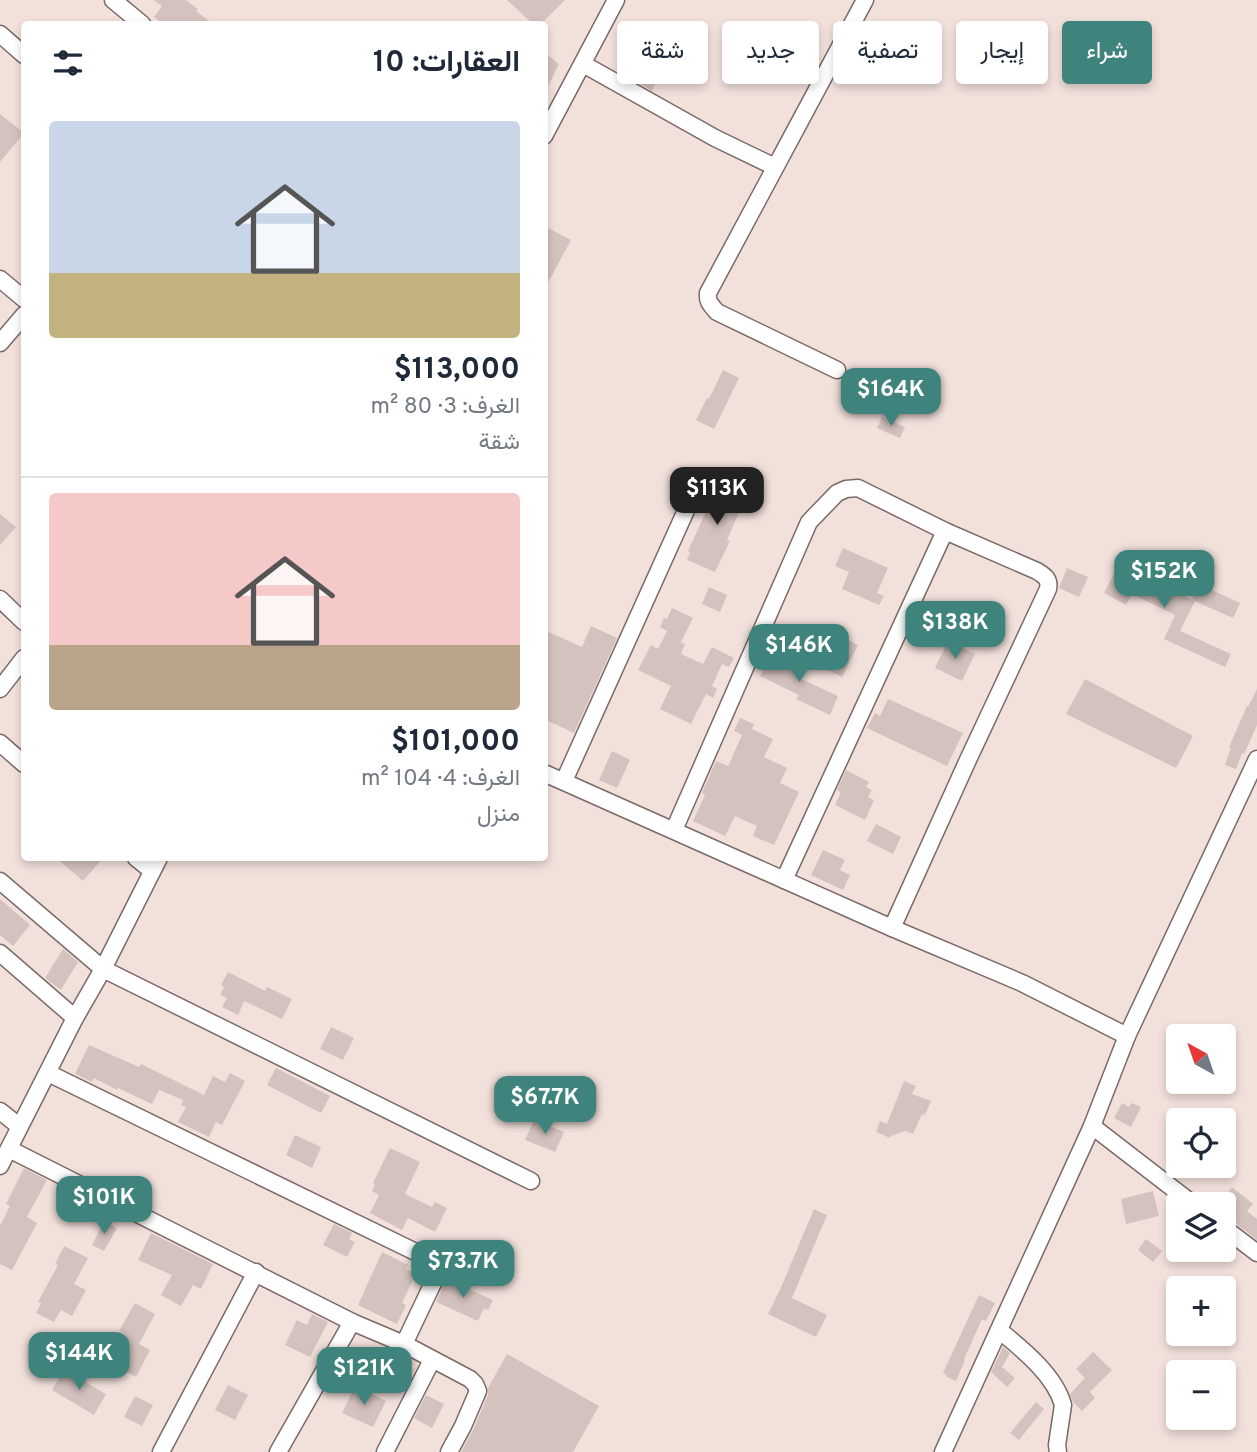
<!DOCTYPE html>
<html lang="ar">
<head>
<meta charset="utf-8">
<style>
	body { margin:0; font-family:Overpass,Vazirmatn,sans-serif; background:#f2f2f3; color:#1f2937; direction:rtl; height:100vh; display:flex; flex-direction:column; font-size:26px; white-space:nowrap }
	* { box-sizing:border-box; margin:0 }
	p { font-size:23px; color:#747a83 }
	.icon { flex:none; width:38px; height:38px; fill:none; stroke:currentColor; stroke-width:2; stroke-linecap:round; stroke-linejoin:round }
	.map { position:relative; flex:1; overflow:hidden; direction:ltr }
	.details { position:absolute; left:21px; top:21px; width:527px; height:840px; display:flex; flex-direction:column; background:#fff; border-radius:7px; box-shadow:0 4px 10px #0003; direction:rtl }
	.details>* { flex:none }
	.guide { position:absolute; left:569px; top:21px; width:583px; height:63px; direction:rtl; display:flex; gap:14px }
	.needle { width:46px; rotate:320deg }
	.fabs { position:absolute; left:1166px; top:1024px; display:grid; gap:14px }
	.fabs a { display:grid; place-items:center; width:70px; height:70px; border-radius:7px; background:#fff; box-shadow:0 4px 10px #0003; font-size:35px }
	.price { position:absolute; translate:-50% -60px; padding:0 16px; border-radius:14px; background:#3e847c; color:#fff; font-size:23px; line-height:46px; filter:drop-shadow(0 2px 4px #0008) }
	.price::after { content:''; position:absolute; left:50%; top:42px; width:21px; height:16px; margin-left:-10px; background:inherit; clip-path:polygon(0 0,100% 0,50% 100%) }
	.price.active { background:#222; color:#fff }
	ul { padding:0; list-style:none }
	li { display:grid; align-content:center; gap:14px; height:371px; padding:0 28px }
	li+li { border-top:2px solid #e0e1e3 }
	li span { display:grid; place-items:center; height:217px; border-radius:7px; color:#555 }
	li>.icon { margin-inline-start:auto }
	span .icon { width:126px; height:126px; fill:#fffc; stroke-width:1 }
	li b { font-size:30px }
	h2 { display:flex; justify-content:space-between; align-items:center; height:84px; padding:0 28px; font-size:30px }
	.tag { padding:0 24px; border-radius:7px; background:#fff; box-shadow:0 4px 10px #0003; font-size:24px; line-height:63px }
	.tag.active { background:#3e847c; color:#fff }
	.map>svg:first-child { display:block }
	.building { fill:#d4c2be }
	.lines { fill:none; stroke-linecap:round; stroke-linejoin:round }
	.minor-casing { stroke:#7a6a67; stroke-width:19 }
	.minor { stroke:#fff; stroke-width:16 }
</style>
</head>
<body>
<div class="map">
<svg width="1257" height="1452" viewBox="0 0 1257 1452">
	<rect width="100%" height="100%" fill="#f2e0db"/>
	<!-- building -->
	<g class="building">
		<path d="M154 0H186L198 9 196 11 213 24H164L154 17 162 6Z"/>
		<path d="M507 0H565L541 24H533Z"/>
		<path d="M544 52 559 64 544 94Z"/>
		<path d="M639 61 661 72 652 91 630 78Z"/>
		<path d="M0 114 24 133 0 162Z"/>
		<path d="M548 228 571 240 544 290V234Z"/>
		<path d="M723 370 739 378 714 429 696 420 707 398 709 399Z"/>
		<path d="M854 384 872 393 864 409 846 401Z"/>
		<path d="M882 417 905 427 900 438 877 428Z"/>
		<path d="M729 480 749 489 727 540 730 541 715 572 687 560 690 552 688 551 705 514 703 513 711 496 719 499Z"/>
		<path d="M0 514 16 527 0 545Z"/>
		<path d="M843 548 888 568 877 593 884 596 879 605 842 589 849 572 835 566Z"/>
		<path d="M1119 564 1195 601 1180 631 1231 654 1225 667 1164 639 1175 615 1132 594 1126 605 1104 593Z"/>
		<path d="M1067 568 1088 577 1079 597 1059 588Z"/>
		<path d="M1199 584 1240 603 1233 618 1192 600Z"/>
		<path d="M709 587 727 595 720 612 702 604Z"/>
		<path d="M672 608 693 618 681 642 685 644 681 654 703 664 712 647 734 658 729 667 722 664 712 686 717 689 713 698 706 694 691 724 660 709 671 686 638 670 651 645 658 649 667 631 660 627 664 618 667 619Z"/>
		<path d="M591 626 617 638 574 733 544 719V630L582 647Z"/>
		<path d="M833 632 858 645 842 677 817 664Z"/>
		<path d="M948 641 975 654 962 681 935 668Z"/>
		<path d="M781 654 805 666 799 678 838 696 830 715 796 699 799 695 760 676 766 664 770 666 775 657 779 659Z"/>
		<path d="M1085 679 1193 736 1176 768 1066 714Z"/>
		<path d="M1257 689V725L1244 754 1242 753 1236 769 1225 765 1231 748 1229 747 1247 706 1248 707Z"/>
		<path d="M888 699 963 733 947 766 867 728 875 713 880 716Z"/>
		<path d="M740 718 754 724 752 729 773 739 764 757 787 768 780 783 799 792 774 845 753 836 757 826 735 816 725 836 693 821 705 795 702 793 716 761 728 766 742 735 734 731Z"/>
		<path d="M612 751 630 760 617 788 599 780Z"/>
		<path d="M846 770 869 782 866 787 872 790 868 797 874 800 865 820 835 805 841 792 837 790Z"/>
		<path d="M876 824 901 837 893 854 867 841Z"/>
		<path d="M823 850 845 860 840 870 850 875 843 890 811 875Z"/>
		<path d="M56 858H103L83 881Z"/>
		<path d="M0 899 30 925 13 946 0 935Z"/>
		<path d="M63 949 78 962 61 990 45 978Z"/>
		<path d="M228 972 265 991 267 987 292 999 282 1019 244 1001 238 1015 222 1007 227 998 220 995 224 987 221 985Z"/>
		<path d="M331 1027 354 1038 343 1060 320 1049Z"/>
		<path d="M89 1045 139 1067 141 1064 204 1095 213 1076 225 1082 230 1073 245 1081 222 1125 216 1122 209 1137 178 1122 186 1107 181 1105 183 1100 159 1090 152 1104 118 1088 117 1090 94 1078 92 1082 75 1074Z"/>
		<path d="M276 1068 330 1096 321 1113 267 1085Z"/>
		<path d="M904 1081 916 1086 912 1094 931 1101 925 1115 922 1114 913 1134 905 1131 891 1136 890 1138 876 1132 880 1121 887 1124Z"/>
		<path d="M1122 1103 1129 1107 1131 1103 1141 1107 1131 1127 1114 1118Z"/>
		<path d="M534 1120 564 1132 555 1152 525 1140Z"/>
		<path d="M295 1135 321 1147 312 1168 286 1155Z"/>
		<path d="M390 1148 420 1162 405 1194 432 1207 435 1202 447 1208 435 1232 408 1218 402 1230 370 1213 379 1195 372 1191 375 1184 373 1183Z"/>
		<path d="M24 1168 47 1180 27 1217 37 1223 12 1270 0 1264V1226L10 1206 6 1204Z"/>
		<path d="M1232 1187 1253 1204 1247 1211 1257 1219V1240L1223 1213V1199Z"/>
		<path d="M1153 1191 1159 1216 1126 1224 1121 1199Z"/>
		<path d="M814 1209 827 1215 792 1298 827 1315 816 1337 768 1314 779 1292Z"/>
		<path d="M104 1222 117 1228 104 1251 92 1245Z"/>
		<path d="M334 1224 352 1233 349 1239 355 1242 347 1257 323 1245Z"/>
		<path d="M151 1233 213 1264 201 1289 193 1285 181 1306 161 1295 172 1275 138 1260Z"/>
		<path d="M1146 1239 1162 1251 1153 1262 1138 1250Z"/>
		<path d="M64 1246 88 1258 74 1284 86 1290 72 1316 61 1310 54 1322 36 1313 41 1303 38 1302 58 1265 55 1264Z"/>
		<path d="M382 1252 408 1265 406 1269 416 1274 402 1303 406 1305 397 1324 358 1305Z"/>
		<path d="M446 1279 493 1300 488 1310 484 1308 478 1321 436 1302Z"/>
		<path d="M979 1295 995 1303 986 1321 982 1319 964 1359 965 1360 956 1381 945 1376 946 1374 943 1373Z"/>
		<path d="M135 1303 155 1314 139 1344 150 1350 136 1377 110 1363 126 1335 119 1331Z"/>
		<path d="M312 1314 328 1322 310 1357 285 1345 297 1320 307 1325Z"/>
		<path d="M1003 1347 1010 1353 1002 1367 1015 1378 1007 1387 991 1372Z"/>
		<path d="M1093 1352 1112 1370 1090 1392 1095 1398 1082 1411 1073 1402 1070 1394 1085 1378 1076 1369Z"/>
		<path d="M507 1354 599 1406 573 1452H461L473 1430 488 1395V1388Z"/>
		<path d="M64 1370 106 1394 94 1415 52 1390Z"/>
		<path d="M228 1385 248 1395 235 1420 215 1410Z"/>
		<path d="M355 1386 386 1401 373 1427 342 1413Z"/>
		<path d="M426 1395 444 1404 432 1428 414 1418Z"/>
		<path d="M135 1396 153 1405 142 1426 124 1417Z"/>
		<path d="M1036 1402 1044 1409 1019 1440 1010 1433Z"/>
	</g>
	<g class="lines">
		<defs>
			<g id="minor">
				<path d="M113 0 142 24"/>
				<path d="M0 34 24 55"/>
				<path d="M583 64 715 138 775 167"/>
				<path d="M544 136 616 0"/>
				<path d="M0 279 24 299"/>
				<path d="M0 343 24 315"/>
				<path d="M837 370 717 312C711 305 707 302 708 293L865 0"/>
				<path d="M0 599 24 622"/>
				<path d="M0 689 24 658"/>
				<path d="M0 743 24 764"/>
				<path d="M544 773 892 928 1022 983 1127 1036"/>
				<path d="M564 781 697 486"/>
				<path d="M674 830 809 522 837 493 846 489 858 488 945 531 1037 571C1045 576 1050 579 1048 589L967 762 892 928"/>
				<path d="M136 858 151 870"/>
				<path d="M784 880 945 531"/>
				<path d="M0 881 103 969 531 1181"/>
				<path d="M0 953 75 1018"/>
				<path d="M48 1073 432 1260C438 1268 437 1273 434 1281L404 1344"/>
				<path d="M0 1111 19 1126"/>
				<path d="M1092 1126 1193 1204"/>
				<path d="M9 1149 352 1322 404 1344 470 1379 475 1384 478 1391 463 1426 449 1452"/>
				<path d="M0 1166 75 1018 103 969 159 858"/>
				<path d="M1223 1227 1257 1253"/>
				<path d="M999 1330C1022 1349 1055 1375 1063 1405L1057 1445 1058 1452"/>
				<path d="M161 1452 256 1272"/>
				<path d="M278 1452 352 1322"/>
				<path d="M385 1452 432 1360"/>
				<path d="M943 1452 1092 1126 1127 1036 1257 759"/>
			</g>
		</defs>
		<!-- minor casing -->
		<use href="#minor" class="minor-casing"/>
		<!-- minor -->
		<use href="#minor" class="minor"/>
	</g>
</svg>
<div class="fabs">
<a><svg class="needle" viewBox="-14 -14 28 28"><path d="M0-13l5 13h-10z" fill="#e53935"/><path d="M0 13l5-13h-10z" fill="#747a83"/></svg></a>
<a><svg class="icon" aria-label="locate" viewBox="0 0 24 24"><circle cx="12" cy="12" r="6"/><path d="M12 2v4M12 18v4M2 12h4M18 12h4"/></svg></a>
<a><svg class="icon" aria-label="layers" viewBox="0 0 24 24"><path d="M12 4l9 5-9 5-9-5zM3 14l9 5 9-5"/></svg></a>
<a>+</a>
<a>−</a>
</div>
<b class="price" style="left:891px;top:428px">$164K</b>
<b class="price active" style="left:717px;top:527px">$113K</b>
<b class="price" style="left:1164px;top:610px">$152K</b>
<b class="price" style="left:955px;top:661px">$138K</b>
<b class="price" style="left:799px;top:684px">$146K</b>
<b class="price" style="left:545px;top:1136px">$67.7K</b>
<b class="price" style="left:104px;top:1236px">$101K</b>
<b class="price" style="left:463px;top:1300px">$73.7K</b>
<b class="price" style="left:79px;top:1392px">$144K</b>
<b class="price" style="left:364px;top:1407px">$121K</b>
<div class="guide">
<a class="tag active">شراء</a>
<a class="tag">إيجار</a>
<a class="tag">تصفية</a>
<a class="tag">جديد</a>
<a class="tag">شقة</a>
</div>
<section class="details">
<h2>العقارات: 10<svg class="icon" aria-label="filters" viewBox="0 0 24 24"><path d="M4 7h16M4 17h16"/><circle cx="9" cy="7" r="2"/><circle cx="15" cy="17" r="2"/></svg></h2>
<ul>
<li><span style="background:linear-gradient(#c9d6e8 70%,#c2b280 0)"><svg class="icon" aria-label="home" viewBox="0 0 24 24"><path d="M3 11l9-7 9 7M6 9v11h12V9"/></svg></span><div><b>$113,000</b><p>الغرف: 3 · 80 m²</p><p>شقة</p></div></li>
<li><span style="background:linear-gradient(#f6c9c9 70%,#b9a48a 0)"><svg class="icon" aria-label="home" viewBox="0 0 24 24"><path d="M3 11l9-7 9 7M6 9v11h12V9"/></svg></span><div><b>$101,000</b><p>الغرف: 4 · 104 m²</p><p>منزل</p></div></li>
</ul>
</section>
</div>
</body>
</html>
